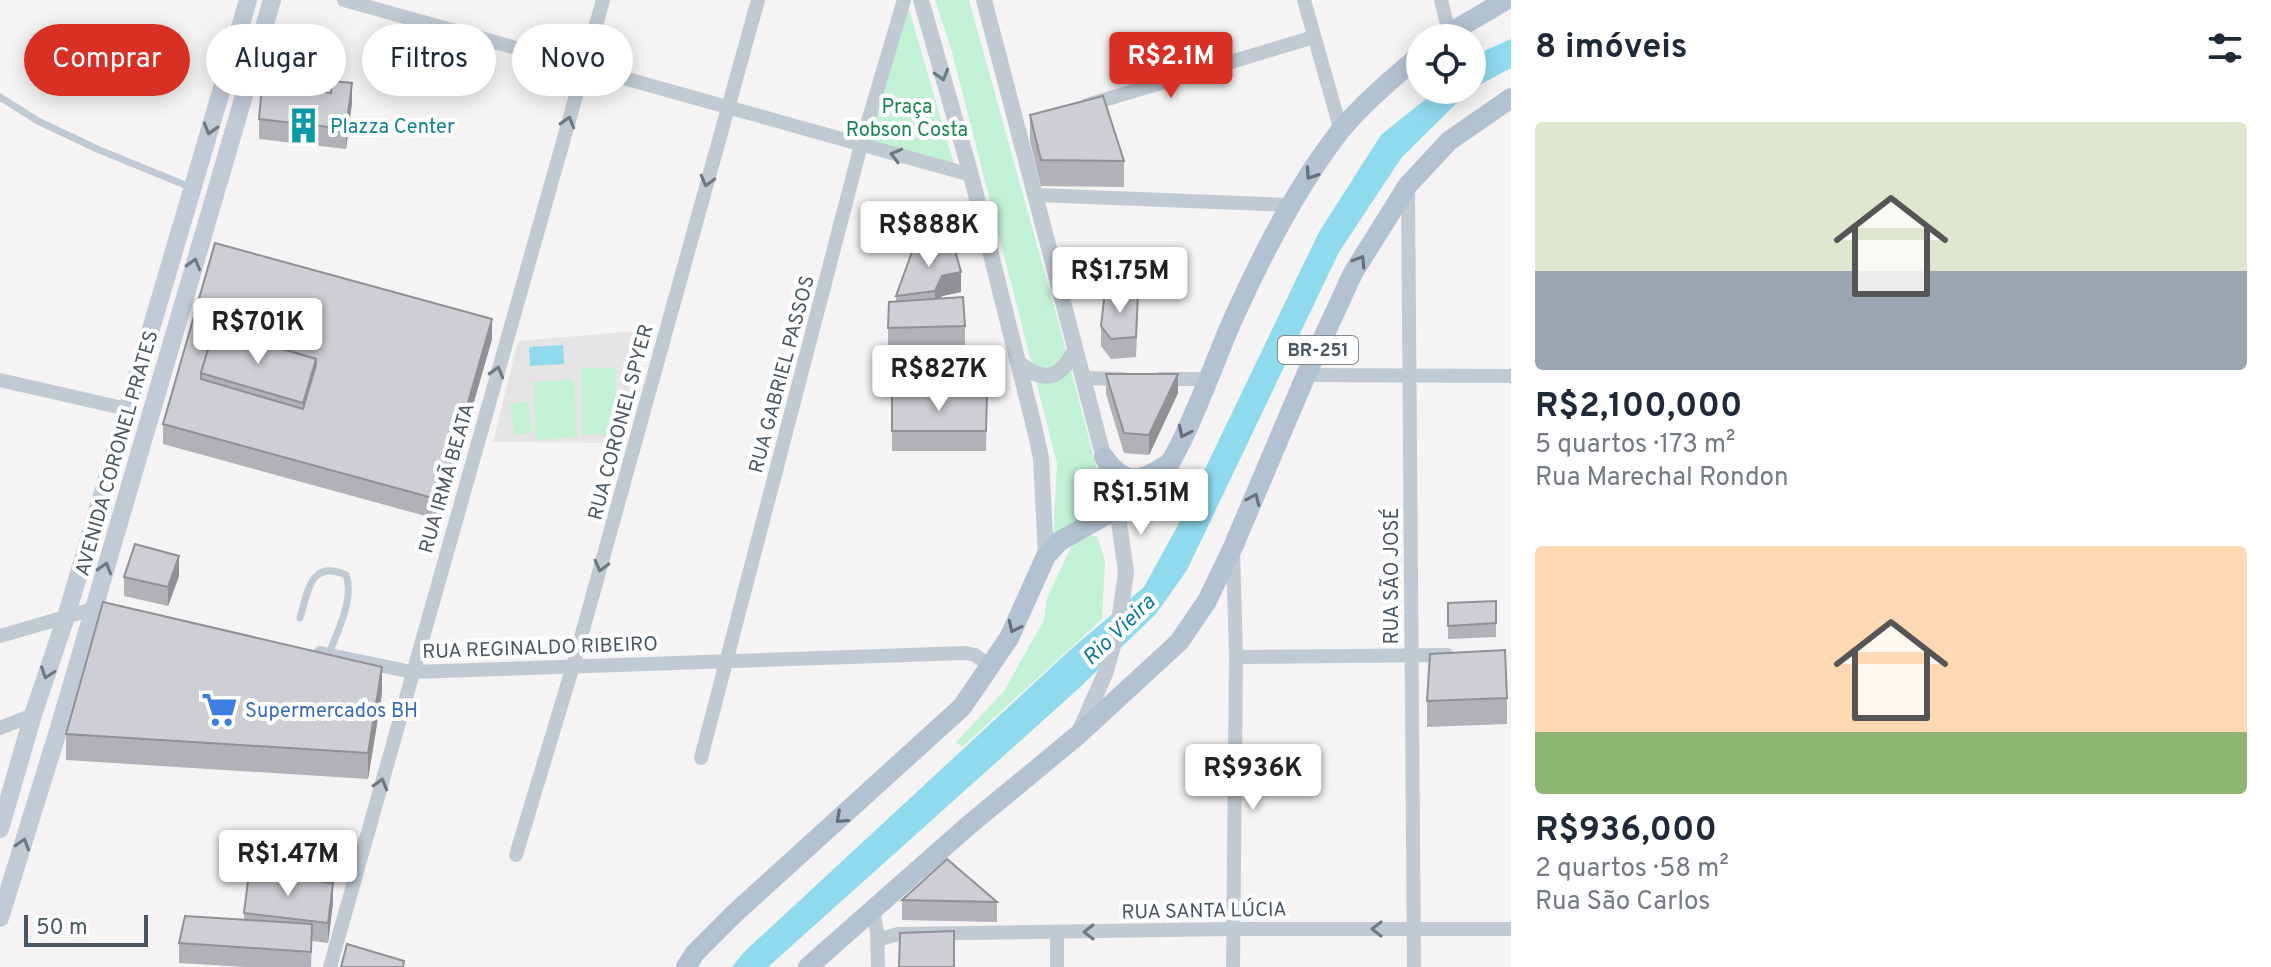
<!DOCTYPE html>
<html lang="pt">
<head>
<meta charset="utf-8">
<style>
	body { margin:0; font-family:Overpass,sans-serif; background:#f6f6f7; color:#1f2937; height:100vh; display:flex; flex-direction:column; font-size:30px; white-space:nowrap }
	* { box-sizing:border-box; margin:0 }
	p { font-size:26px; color:#747a83 }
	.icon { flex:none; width:44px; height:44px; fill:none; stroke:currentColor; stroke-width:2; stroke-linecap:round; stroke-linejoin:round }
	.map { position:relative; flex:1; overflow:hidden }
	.side { display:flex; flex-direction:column; background:#fff; width:760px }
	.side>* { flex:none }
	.top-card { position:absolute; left:24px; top:24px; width:760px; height:72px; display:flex; gap:16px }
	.tools { position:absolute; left:1406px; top:24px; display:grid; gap:16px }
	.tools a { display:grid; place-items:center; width:80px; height:80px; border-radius:50%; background:#fff; box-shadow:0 4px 20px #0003; font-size:40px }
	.scale { position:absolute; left:24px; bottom:20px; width:124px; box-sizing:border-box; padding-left:8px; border:4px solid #4a5661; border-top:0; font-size:22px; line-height:28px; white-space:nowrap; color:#4a5661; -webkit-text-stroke:6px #fff; paint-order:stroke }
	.price { position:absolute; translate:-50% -68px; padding:0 18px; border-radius:8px; background:#fff; color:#222; font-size:26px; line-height:52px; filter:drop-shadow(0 2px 4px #0008) }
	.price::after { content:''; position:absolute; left:50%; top:48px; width:24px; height:18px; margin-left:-12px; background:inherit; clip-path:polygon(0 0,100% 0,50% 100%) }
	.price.on { background:#d93025; color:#fff }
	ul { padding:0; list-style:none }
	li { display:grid; align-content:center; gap:16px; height:424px; padding:0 24px }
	li span { display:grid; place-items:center; height:248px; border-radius:8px; color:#555 }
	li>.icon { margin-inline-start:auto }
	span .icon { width:144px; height:144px; fill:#fffc; stroke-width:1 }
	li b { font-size:34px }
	h2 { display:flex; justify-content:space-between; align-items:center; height:96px; padding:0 24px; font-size:34px }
	.chip { padding:0 28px; border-radius:36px; background:#fff; box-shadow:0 4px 20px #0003; font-size:28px; line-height:72px }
	.chip.on { background:#d93025; color:#fff }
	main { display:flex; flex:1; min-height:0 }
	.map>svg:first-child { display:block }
	.education { fill:#e6e4e5 }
	.green { fill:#c3f1d5 }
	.water { fill:#90daee }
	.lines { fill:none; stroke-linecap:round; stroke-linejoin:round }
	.service { stroke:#c1cad2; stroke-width:7 }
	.minor { stroke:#c1cad2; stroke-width:14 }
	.tertiary { stroke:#c1cad2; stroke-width:16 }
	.secondary { stroke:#c1cbd6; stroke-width:18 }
	.primary { stroke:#b3c2d1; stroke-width:20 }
	.wall { fill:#b0b2b7 }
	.shaded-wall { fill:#909195 }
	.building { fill:#cdcfd5; stroke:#909195; stroke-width:2; fill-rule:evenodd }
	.oneway { stroke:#6e7983 }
	.oneway2 { stroke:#6e7984 }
	.oneway3 { stroke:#64717d }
	.labels { text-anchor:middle; stroke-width:8; stroke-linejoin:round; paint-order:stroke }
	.shield { fill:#fff; stroke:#808990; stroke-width:2 }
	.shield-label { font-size:18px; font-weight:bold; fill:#4a5661 }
	.park-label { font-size:20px; fill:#17864f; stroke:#fff }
	.culture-label { font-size:20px; fill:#0d838f; stroke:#fff; text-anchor:start }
	.street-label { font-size:20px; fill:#4a5661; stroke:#fff }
	.shop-label { font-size:20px; fill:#366cbe; stroke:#fff; text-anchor:start }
	.water-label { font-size:22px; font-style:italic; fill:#0c7c9b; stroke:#fff }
</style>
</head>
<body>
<main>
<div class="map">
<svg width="1511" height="967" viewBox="0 0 1511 967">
	<rect width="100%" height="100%" fill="#f5f3f3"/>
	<!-- education -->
	<path class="education" d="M648 330 618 443 493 442 518 341Z"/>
	<!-- green -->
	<g class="green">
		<path d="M935 0H969L1059 324 1106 505 1086 514 1053 541 1057 463 951 48Z"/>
		<path d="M908 6 954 164 865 139Z"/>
		<path d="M581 368H615L617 434 582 435Z"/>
		<path d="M574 379 577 437 536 440 533 382Z"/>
		<path d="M528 401 532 433 515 435 510 404Z"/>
		<path d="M1085 535 1097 536 1105 561 1102 619 962 747 956 742 1004 691 1044 620 1047 598 1073 543Z"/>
	</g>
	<!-- water -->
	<g class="water">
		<path d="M1511 39V68L1472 89V62L1486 50Z"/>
		<path d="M1437 90H1470L1402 157 1339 252 1187 570 1156 614 1077 690 768 967H732L743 953 1070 650 1144 587 1178 525 1319 232 1381 135Z"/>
		<path d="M563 345 564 364 530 366 529 347Z"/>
	</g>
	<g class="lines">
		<!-- service -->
		<g class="service">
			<path d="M0 97 38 121 97 149 190 187"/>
			<path d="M300 618C308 592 310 559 346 575 355 598 337 632 329 654"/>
		</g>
		<!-- minor -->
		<g class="minor">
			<path d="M344 0 971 175"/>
			<path d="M1304 0 1341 131"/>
			<path d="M1441 0 1449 32"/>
			<path d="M1087 105 1314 37"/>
			<path d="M1408 187 1414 967"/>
			<path d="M1037 195 1291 205"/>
			<path d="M1306 375 1511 376"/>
			<path d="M1083 378 1123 379"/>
			<path d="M1160 379H1208"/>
			<path d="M0 380 127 409"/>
			<path d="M0 636 93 609 100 611"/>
			<path d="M320 653 412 672 966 653 975 655 991 667"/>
			<path d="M1236 657 1447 655"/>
			<path d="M0 728 33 715"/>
			<path d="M701 758 861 145 904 0"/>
			<path d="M516 855 573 666 758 0"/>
			<path d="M873 910 877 932 878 967"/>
			<path d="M878 940 898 934 1233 929H1511"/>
			<path d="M330 967 603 0"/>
			<path d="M1057 967V933"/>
			<path d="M1233 967 1236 657 1233 551"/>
		</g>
		<!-- tertiary -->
		<g class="tertiary">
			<path d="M921 0 971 175 1034 426 1041 458 1046 556"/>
			<path d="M984 0 1117 508 1126 572 1118 629 1105 674 1080 730"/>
			<path d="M1020 364C1046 384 1061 378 1075 350"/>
		</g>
		<!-- secondary -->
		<g class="secondary">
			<path d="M0 829 33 715 66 617 248 0"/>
			<path d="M0 918 59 728 272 0"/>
		</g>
		<!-- primary -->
		<g class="primary">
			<path d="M1441 38 1506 0"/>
			<path d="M1104 457C1124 485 1139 483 1166 465"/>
			<path d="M686 967 695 953 734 914 962 707 1009 638 1046 556 1060 541 1148 491C1178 470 1216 355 1234 317 1263 253 1297 186 1340 131 1363 103 1393 78 1420 55"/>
			<path d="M808 967 969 825 1078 735 1179 642 1207 601 1233 547 1306 375 1353 273 1408 185 1449 141 1511 98"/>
		</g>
	</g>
	<!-- wall -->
	<g class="wall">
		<path d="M352 103 346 149 259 139V119Z"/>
		<path d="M1030 115 1124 161V187L1041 186 1030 141Z"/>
		<path d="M215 243 492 339 440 520 163 444V424Z"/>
		<path d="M953 243 961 292 942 296 941 298 965 326V346L888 347V328L896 301V296Z"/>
		<path d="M1138 312 1136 357 1111 359 1101 346V326Z"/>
		<path d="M1106 374 1178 393 1149 455 1124 453 1106 394Z"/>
		<path d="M892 395H987L986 451H892Z"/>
		<path d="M179 576 168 606 124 596V577Z"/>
		<path d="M1496 601V637L1448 639V603Z"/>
		<path d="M382 693 368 779 66 760V734Z"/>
		<path d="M1507 698V724L1427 727V701Z"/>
		<path d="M902 900 997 902V922L902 920Z"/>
		<path d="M333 903 328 943 312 941 311 967H245L179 963V943L244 920V913Z"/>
	</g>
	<!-- shaded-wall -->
	<g class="shaded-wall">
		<path d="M352 83V103L346 149V129Z"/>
		<path d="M961 272V292L942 296 935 311V291L942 276Z"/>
		<path d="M492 319V339L440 520V500Z"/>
		<path d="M316 359V385L303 429V403Z"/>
		<path d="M1178 374V393L1149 455V435Z"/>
		<path d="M179 556V576L168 606V587Z"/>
		<path d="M382 667V693L368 779V753Z"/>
		<path d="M333 883V903L328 943V923Z"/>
	</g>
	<!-- building -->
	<g class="building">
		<path d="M332 81 352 83 346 129 259 119 262 86 331 93Z"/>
		<path d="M1103 96 1124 161 1041 160 1030 115Z"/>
		<path d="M215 243 492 319 440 500 163 424ZM214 329 316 359V365L303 409 201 379V373Z"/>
		<path d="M953 243 961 272 942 276 935 291 896 296 912 252Z"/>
		<path d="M1105 291 1138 293 1136 337 1111 339 1101 326Z"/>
		<path d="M963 297 965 326 888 328 889 302Z"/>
		<path d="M214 329 316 359 303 403 201 373Z"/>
		<path d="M1106 374H1178L1149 435 1124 433Z"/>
		<path d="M892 395H987L986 431H892Z"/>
		<path d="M135 544 179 556 168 587 124 577Z"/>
		<path d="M1496 601V623L1448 626V603Z"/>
		<path d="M103 602 382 667 368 753 66 734Z"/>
		<path d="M1505 650 1507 698 1427 701 1430 654Z"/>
		<path d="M947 859 997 902 902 900Z"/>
		<path d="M249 873 333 883 328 923 244 913Z"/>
		<path d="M185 916 312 924 311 952 179 943Z"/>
		<path d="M954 931V967H899L900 933Z"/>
		<path d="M347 944 404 961 403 967H341Z"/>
	</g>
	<!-- one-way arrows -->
	<defs><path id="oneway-chevron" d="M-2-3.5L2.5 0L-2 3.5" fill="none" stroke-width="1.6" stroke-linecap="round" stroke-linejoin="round" transform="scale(2)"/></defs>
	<g class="oneway">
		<use href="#oneway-chevron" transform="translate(942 75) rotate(74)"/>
		<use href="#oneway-chevron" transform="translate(568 122) rotate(-74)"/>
		<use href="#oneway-chevron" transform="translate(896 155) rotate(-165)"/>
		<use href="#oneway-chevron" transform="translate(707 181) rotate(105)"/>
		<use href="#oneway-chevron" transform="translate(497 372) rotate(-74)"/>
		<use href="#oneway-chevron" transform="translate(601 566) rotate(105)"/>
		<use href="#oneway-chevron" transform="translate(381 784) rotate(-74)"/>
		<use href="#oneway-chevron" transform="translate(1377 929) rotate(-180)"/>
		<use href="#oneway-chevron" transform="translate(1089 932) rotate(179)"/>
	</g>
	<g class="oneway2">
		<use href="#oneway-chevron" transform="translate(210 129) rotate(106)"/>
		<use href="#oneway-chevron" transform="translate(194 264) rotate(-74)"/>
		<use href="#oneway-chevron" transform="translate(105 568) rotate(-74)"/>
		<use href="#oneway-chevron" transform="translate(47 673) rotate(109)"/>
		<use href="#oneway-chevron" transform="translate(23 844) rotate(-73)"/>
	</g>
	<g class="oneway3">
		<use href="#oneway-chevron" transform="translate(1311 174) rotate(124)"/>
		<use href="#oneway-chevron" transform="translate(1360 261) rotate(-58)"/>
		<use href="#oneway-chevron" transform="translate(1184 432) rotate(115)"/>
		<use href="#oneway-chevron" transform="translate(1254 499) rotate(-67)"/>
		<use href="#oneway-chevron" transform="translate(1014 627) rotate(115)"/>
		<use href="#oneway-chevron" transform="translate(841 818) rotate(138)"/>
	</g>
	<!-- icons -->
	<defs>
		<symbol id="building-bare" viewBox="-9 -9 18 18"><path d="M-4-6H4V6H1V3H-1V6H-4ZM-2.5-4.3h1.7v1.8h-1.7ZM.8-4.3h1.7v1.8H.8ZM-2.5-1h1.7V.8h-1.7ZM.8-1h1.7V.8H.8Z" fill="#0f9aa8" stroke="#fff" stroke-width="2.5" paint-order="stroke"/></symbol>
		<symbol id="supermarket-bare" viewBox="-9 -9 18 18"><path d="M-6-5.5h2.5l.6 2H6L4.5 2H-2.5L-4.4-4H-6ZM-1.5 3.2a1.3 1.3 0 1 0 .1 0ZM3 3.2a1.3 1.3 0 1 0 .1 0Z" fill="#3f7fe0" stroke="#fff" stroke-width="2.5" paint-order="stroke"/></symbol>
	</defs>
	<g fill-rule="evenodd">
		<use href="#building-bare" x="278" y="100" width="51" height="51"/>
		<use href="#supermarket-bare" x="194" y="684" width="51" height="51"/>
	</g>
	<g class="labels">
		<!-- shield labels -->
		<rect class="shield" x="1278" y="336" width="80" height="28" rx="6"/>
		<g class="shield-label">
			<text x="1318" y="356">BR-251</text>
		</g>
		<!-- park labels -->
		<g class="park-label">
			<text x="907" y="113">Praça<tspan x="907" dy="23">Robson Costa</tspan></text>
		</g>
		<!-- culture labels -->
		<g class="culture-label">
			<text x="330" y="133">Plazza Center</text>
		</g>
		<!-- street labels -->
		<g class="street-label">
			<text transform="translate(781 374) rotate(-75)" y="7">RUA GABRIEL PASSOS</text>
			<text transform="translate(620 422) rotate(-75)" y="7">RUA CORONEL SPYER</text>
			<text transform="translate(116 453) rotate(-74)" y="7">AVENIDA CORONEL PRATES</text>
			<text transform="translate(446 478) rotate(-74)" y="7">RUA IRMÃ BEATA</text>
			<text transform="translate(1391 576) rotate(-90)" y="7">RUA SÃO JOSÉ</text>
			<text transform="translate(540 647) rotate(-2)" y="7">RUA REGINALDO RIBEIRO</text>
			<text transform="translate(1204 910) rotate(-1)" y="7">RUA SANTA LÚCIA</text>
		</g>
		<!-- shop labels -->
		<g class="shop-label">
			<text x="245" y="717">Supermercados BH</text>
		</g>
		<!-- water labels -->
		<g class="water-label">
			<text transform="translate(1118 629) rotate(-44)" y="8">Rio Vieira</text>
		</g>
	</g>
</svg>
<div class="tools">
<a><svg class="icon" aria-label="locate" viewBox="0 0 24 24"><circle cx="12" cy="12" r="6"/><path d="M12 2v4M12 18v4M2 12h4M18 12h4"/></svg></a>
</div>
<div class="scale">50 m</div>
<b class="price on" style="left:1171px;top:100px">R$2.1M</b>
<b class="price" style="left:929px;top:269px">R$888K</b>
<b class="price" style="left:1120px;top:315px">R$1.75M</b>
<b class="price" style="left:258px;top:366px">R$701K</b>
<b class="price" style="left:939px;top:413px">R$827K</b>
<b class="price" style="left:1141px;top:537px">R$1.51M</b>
<b class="price" style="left:1253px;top:812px">R$936K</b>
<b class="price" style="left:288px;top:898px">R$1.47M</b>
<div class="top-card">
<a class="chip on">Comprar</a>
<a class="chip">Alugar</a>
<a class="chip">Filtros</a>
<a class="chip">Novo</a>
</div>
</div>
<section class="side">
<h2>8 imóveis<svg class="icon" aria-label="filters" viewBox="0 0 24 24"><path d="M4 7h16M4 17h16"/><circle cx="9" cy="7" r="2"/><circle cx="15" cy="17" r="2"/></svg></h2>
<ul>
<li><span style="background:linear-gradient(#dfe7d0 60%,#9aa5b1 0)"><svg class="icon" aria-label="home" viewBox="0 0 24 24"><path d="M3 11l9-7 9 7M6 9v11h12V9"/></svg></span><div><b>R$2,100,000</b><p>5 quartos · 173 m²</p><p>Rua Marechal Rondon</p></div></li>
<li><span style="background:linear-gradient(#ffd9b3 75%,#8fb573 0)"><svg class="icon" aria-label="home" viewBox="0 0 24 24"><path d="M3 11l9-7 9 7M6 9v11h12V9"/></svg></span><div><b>R$936,000</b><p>2 quartos · 58 m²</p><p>Rua São Carlos</p></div></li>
</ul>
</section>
</main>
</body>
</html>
